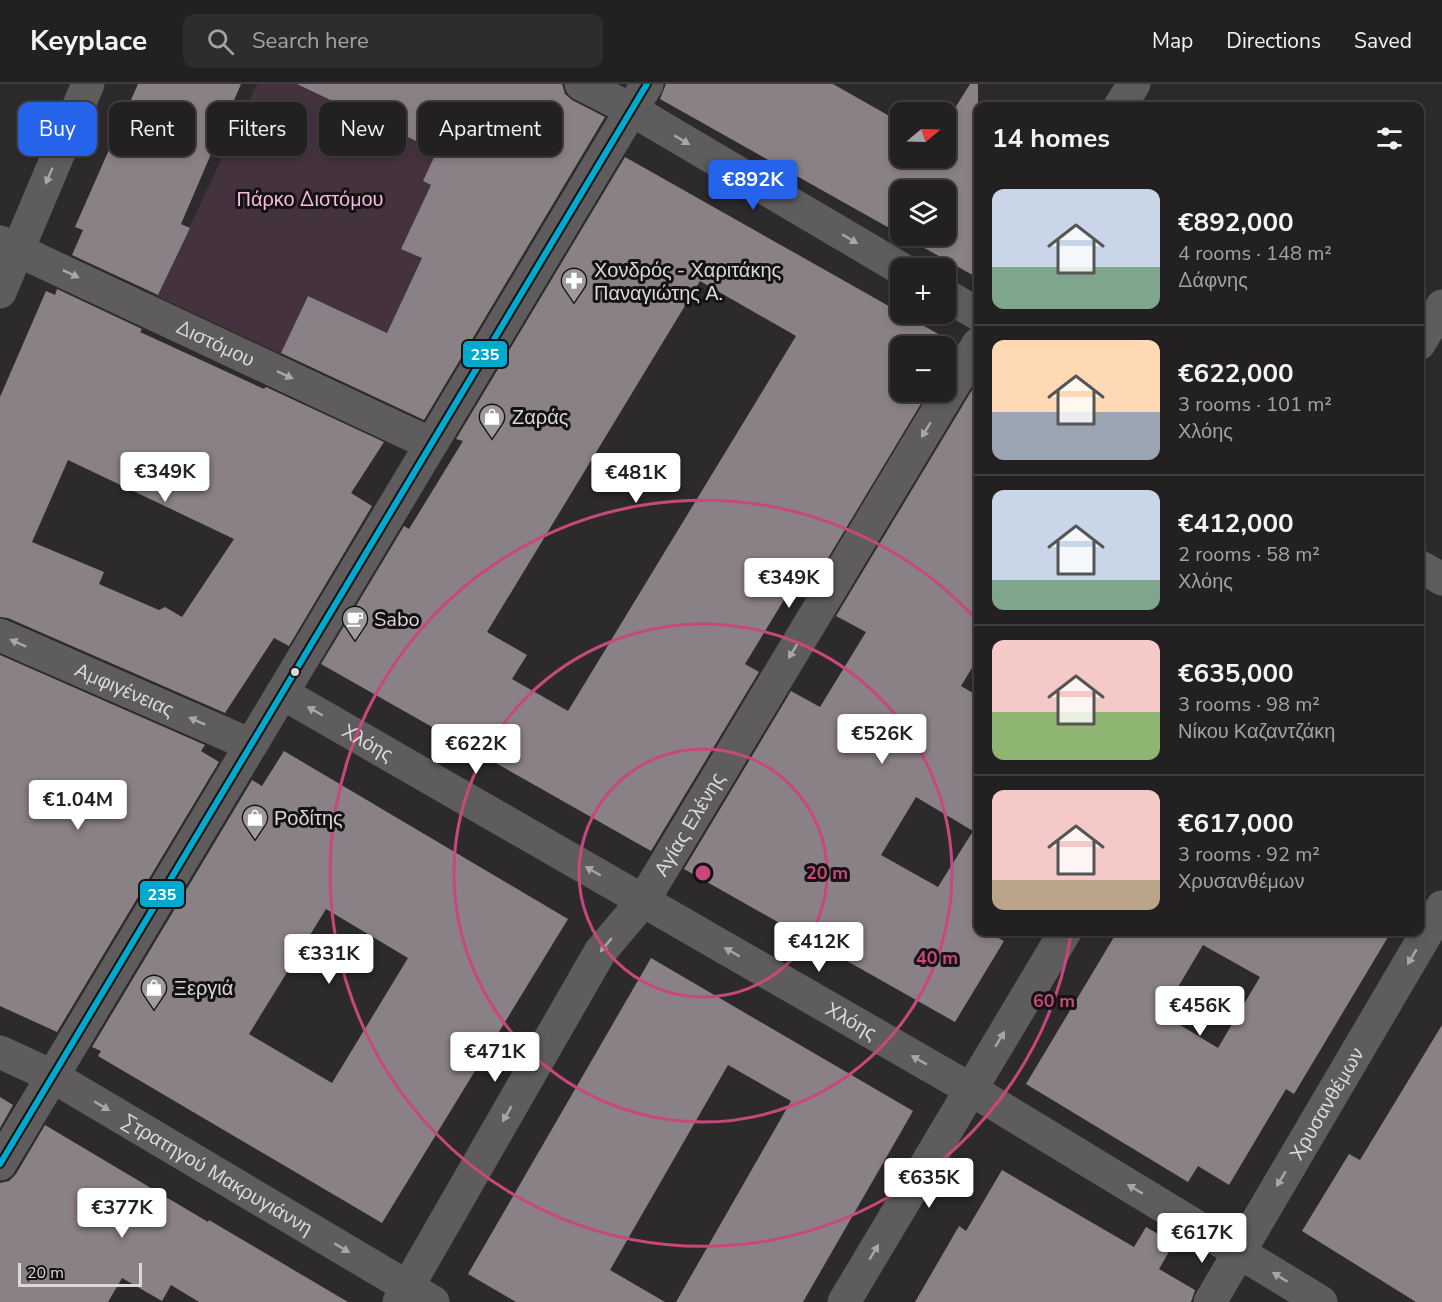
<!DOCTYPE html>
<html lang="en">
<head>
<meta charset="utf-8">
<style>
	body { margin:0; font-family:"Nunito Sans",sans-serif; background:#2e2d2e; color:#f1f3f6; height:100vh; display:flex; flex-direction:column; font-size:22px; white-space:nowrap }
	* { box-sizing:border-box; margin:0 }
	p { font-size:20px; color:#a2a3a5 }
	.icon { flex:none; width:33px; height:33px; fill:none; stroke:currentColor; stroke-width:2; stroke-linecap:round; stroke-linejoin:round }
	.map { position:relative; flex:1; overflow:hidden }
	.panel { position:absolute; left:974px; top:18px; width:450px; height:834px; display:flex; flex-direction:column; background:#222021; border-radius:12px; box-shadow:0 3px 9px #0003,0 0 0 2px #3f3e3f }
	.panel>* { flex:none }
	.hud { position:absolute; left:18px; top:18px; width:570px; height:54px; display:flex; gap:12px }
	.needle { width:39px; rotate:71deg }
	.buttons { position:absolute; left:890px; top:18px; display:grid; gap:12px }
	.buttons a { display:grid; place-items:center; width:66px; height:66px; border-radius:12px; background:#222021; box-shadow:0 3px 9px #0003,0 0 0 2px #3f3e3f; font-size:30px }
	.scale { position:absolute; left:18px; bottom:15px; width:124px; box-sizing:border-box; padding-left:6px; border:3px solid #dbd8da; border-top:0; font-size:16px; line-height:21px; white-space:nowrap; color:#dbd8da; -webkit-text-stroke:4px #151214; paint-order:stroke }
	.price { position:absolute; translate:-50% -51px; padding:0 14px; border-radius:6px; background:#fff; color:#222; font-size:20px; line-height:39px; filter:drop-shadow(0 2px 3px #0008) }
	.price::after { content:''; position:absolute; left:50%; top:36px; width:18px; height:14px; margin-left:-9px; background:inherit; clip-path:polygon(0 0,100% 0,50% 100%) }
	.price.on { background:#2563eb; color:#fff }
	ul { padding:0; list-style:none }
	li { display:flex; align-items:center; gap:18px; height:150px; padding:0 18px }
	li+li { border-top:2px solid #3f3e3f }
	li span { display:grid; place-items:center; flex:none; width:168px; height:120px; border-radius:12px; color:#555 }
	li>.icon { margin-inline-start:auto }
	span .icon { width:72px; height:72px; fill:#fffc; stroke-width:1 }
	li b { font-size:26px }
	h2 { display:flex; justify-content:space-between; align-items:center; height:72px; padding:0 18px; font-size:26px }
	.chip { padding:0 21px; border-radius:12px; background:#222021; box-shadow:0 3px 9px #0003,0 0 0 2px #3f3e3f; font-size:21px; line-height:54px }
	.chip.on { background:#2563eb; color:#fff }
	header { display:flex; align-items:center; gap:36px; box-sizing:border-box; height:84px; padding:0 30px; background:#222021; border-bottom:2px solid #3f3e3f }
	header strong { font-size:28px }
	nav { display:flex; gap:33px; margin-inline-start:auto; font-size:21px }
	.search { width:420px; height:54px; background:#2e2d2e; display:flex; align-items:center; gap:15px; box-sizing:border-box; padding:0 21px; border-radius:12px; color:#a2a3a5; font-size:22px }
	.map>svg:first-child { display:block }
	.green { fill:#44323e }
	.building { fill:#8a8187; fill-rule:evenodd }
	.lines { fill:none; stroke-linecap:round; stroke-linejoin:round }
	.minor { stroke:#5f5c5d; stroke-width:33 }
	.bus-1-casing { stroke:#151214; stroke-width:10 }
	.bus-1 { stroke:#00a9ce; stroke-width:6 }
	.oneway { fill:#a9a6a8 }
	.ring { fill:none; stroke:#c8487b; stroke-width:3 }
	.bus-dot { fill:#dbd8da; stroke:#151214; stroke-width:2 }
	.labels { text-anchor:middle; stroke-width:6; stroke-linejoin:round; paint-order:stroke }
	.park-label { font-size:20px; fill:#f6b9e0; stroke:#151214 }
	.poi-label { font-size:20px; fill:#dbd8da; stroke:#151214; text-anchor:start }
	.street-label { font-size:20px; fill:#dbd8da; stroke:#151214 }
	.centre { fill:#c8487b; stroke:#151214; stroke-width:3 }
	.ring-label { font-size:18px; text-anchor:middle; font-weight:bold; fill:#c8487b; stroke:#151214; stroke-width:6; stroke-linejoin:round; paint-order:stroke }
	.line-badge { stroke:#151214; stroke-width:2 }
	.badge-label { font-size:16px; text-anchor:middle; font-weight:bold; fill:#fff }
</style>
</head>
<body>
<header>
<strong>Keyplace</strong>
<div class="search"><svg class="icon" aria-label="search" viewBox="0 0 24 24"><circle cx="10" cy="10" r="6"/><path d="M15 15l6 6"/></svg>Search here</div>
<nav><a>Map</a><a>Directions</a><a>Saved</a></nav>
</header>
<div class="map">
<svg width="1442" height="1218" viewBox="0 0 1442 1218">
	<rect width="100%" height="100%" fill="#2d2a2c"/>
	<!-- green -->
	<path class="green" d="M257 0H317L314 8 389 44 453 34 424 97 431 101 402 165 422 174 387 249 308 212 281 270 157 212Z"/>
	<!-- building -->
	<g class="building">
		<path d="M138 0H241L181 140 190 144 158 211 72 171 83 146 75 143Z"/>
		<path d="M297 0H562L565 10 572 16 605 33 424 336 281 269 308 212 387 249 422 174 401 165 431 101 423 97 437 67Z"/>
		<path d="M666 0H833L900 38V74H945V40L970 0H978V194L903 152H945V106H900V150L660 15Z"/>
		<path d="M625 73 956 260 945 278V262H900V308H928L804 514 790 506 745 580 759 588 651 767 321 580 404 442 409 445 463 357 456 355ZM700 197 796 252 568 627 512 595 527 571 487 548Z"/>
		<path d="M57 205 142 245 140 248 264 305 266 303 384 358 351 409 372 422 289 562 274 554 225 629 8 534 0 533V313L46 207 55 211ZM68 376 234 455 182 533 165 523 159 526 99 500 104 488 32 458Z"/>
		<path d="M978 296V574L961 602 978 612V848H987L1004 857 955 938 684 785 791 607 820 623 866 548 836 532ZM916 713 973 747 938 803 881 771Z"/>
		<path d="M0 571 205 661 201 667 219 678 57 948 0 922Z"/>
		<path d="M284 667 568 835 382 1139 98 972 101 967 92 963 252 696 262 702ZM326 825 408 874 332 999 249 950Z"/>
		<path d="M1117 848H1391L1294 1010 1286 1005 1229 1101 1198 1082 1188 1098 1026 1000ZM1203 861 1260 893 1218 964 1162 930Z"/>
		<path d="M651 874 913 1027 803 1218H676L791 1017 728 981 610 1186 665 1218H516L468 1190Z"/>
		<path d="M1442 941V1218H1416L1302 1147 1349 1070 1360 1076Z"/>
		<path d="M0 1013 13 1021 0 1044Z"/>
		<path d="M45 1041 208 1138 209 1136 348 1218H199L171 1201 162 1217 122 1194 108 1218H0V1099L9 1097 16 1090Z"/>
		<path d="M1002 1086 1134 1163 1146 1143 1174 1159 1159 1185 1195 1206 1191 1218H915L959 1142 966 1147Z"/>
	</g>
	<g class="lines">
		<!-- minor -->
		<g class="minor">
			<path d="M581 0 632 26 900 184"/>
			<path d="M1120 22 1134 0"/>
			<path id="s1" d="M0 158 431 360"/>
			<path d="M0 208 88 0"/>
			<path d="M945 211 978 230"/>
			<path d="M1419 260 1442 222"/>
			<path d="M1419 482 1442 495"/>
			<path id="s2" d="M0 551 251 661"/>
			<path id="s3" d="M282 609 970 1005 1321 1218"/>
			<path id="s4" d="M0 968 52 992 433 1218"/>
			<path d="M0 1080 647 0"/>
			<path id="s5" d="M399 1218 600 868 643 817 978 260"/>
			<path d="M844 1218 1065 848"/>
			<path id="s6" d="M1210 1218 1442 823"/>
		</g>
		<defs>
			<path id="bus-1" d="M0 1080 647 0"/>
		</defs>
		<!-- bus-1 casing -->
		<use href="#bus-1" class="bus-1-casing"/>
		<!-- bus-1 -->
		<use href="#bus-1" class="bus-1"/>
	</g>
	<!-- one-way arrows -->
	<defs><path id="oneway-solid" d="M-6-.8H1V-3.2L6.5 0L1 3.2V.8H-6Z" transform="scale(1.5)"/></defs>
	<g class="oneway">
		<use href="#oneway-solid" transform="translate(682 56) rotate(31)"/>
		<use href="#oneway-solid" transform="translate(49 92) rotate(113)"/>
		<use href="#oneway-solid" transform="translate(850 155) rotate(31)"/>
		<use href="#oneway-solid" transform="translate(71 190) rotate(25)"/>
		<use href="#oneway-solid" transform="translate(285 291) rotate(25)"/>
		<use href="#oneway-solid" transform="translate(926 346) rotate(121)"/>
		<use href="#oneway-solid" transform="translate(18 559) rotate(-156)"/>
		<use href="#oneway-solid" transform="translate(793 567) rotate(121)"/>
		<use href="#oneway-solid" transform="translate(315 627) rotate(-150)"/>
		<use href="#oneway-solid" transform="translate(197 637) rotate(-156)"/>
		<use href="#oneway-solid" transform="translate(593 787) rotate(-150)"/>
		<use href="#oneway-solid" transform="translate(606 861) rotate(130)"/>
		<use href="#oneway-solid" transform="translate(732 868) rotate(-150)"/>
		<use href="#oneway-solid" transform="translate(1412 873) rotate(121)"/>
		<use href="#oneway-solid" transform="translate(1000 955) rotate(-59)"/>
		<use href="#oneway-solid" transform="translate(919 976) rotate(-150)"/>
		<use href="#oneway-solid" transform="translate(102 1022) rotate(31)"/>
		<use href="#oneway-solid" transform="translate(507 1030) rotate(120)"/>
		<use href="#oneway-solid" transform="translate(1281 1095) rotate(121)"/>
		<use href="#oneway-solid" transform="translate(1135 1105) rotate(-149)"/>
		<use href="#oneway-solid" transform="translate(342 1164) rotate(31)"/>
		<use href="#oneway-solid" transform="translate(874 1168) rotate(-59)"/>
		<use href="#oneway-solid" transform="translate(1280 1193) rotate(-148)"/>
	</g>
	<!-- distance rings -->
	<g class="ring">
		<circle cx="703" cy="789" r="124"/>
		<circle cx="703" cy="789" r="249"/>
		<path d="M1071 851A373 373 0 1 1 976 535"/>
	</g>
	<!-- icons -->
	<defs>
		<symbol id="pharmacy-pin" viewBox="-11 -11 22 30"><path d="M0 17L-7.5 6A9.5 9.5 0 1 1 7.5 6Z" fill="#9e9b9d" stroke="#151214"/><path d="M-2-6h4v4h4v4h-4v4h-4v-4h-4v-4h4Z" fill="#fff"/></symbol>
		<symbol id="shop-pin" viewBox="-11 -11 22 30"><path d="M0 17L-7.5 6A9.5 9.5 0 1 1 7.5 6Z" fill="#9e9b9d" stroke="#151214"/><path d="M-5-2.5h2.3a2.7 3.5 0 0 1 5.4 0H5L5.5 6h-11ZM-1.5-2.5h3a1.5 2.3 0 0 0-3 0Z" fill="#fff"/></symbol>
		<symbol id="cafe-pin" viewBox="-11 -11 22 30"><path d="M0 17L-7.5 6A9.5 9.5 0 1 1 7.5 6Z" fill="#9e9b9d" stroke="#151214"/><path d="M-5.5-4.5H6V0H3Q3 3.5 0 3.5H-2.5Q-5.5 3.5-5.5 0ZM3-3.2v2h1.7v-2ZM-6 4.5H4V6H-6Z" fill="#fff"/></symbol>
	</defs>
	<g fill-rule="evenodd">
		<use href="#pharmacy-pin" x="559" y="182" width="30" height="40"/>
		<use href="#shop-pin" x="477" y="318" width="30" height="40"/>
		<use href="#cafe-pin" x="340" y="520" width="30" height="40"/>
		<use href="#shop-pin" x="240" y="719" width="30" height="40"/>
		<use href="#shop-pin" x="139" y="889" width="30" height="40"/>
	</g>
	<!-- markers -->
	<circle class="bus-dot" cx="295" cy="588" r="5"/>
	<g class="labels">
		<!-- park labels -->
		<g class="park-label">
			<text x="310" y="122">Πάρκο Διστόμου</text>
		</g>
		<!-- poi labels -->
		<g class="poi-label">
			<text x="594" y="193">Χονδρός - Χαριτάκης<tspan x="594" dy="23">Παναγιώτης Α.</tspan></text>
			<text x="512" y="340">Ζαράς</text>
			<text x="374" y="542">Sabo</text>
			<text x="274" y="741">Ροδίτης</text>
			<text x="174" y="911">Ξεργιά</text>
		</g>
		<!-- street labels -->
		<g class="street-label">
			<text dy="7" stroke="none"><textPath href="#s1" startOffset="238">Διστόμου</textPath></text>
			<text dy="7" stroke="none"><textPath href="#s2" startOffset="136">Αμφιγένειας</textPath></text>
			<text dy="7" stroke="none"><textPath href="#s3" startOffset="99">Χλόης</textPath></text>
			<text dy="7" stroke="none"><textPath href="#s5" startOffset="560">Αγίας Ελένης</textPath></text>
			<text dy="7" stroke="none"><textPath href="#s3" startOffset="657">Χλόης</textPath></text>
			<text dy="7" stroke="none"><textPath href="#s6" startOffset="230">Χρυσανθέμων</textPath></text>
			<text dy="7" stroke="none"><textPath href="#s4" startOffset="250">Στρατηγού Μακρυγιάννη</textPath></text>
		</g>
	</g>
	<circle cx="703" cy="789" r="9" class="centre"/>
	<g class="ring-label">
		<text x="827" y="795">20 m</text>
		<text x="937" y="880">40 m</text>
		<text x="1054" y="923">60 m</text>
	</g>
	<g class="line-badge">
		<rect x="462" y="256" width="46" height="28" rx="6" fill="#00a9ce"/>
		<rect x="139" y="796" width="46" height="28" rx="6" fill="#00a9ce"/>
	</g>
	<g class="badge-label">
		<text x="485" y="276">235</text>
		<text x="162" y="816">235</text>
	</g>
</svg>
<div class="buttons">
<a><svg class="needle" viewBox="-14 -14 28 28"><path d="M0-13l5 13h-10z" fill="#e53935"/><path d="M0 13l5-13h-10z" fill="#a2a3a5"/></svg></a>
<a><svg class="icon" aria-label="layers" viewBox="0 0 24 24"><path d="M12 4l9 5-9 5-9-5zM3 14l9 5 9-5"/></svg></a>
<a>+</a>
<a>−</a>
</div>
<div class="scale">20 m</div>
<b class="price on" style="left:753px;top:127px">€892K</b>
<b class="price" style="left:165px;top:419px">€349K</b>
<b class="price" style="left:636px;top:420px">€481K</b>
<b class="price" style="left:789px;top:525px">€349K</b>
<b class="price" style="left:882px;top:681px">€526K</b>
<b class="price" style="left:476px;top:691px">€622K</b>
<b class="price" style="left:78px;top:747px">€1.04M</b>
<b class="price" style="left:819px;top:889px">€412K</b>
<b class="price" style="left:329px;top:901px">€331K</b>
<b class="price" style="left:1200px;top:953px">€456K</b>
<b class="price" style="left:495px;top:999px">€471K</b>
<b class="price" style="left:929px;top:1125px">€635K</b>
<b class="price" style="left:122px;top:1155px">€377K</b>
<b class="price" style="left:1202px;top:1180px">€617K</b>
<div class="hud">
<a class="chip on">Buy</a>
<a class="chip">Rent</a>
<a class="chip">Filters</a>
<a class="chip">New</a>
<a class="chip">Apartment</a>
</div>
<section class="panel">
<h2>14 homes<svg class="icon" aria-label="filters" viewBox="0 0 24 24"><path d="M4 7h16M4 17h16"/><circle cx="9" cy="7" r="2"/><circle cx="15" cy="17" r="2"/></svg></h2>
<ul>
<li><span style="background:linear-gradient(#c9d6e8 65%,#7fa58c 0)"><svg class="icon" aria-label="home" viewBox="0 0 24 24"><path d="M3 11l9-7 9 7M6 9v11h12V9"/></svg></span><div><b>€892,000</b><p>4 rooms · 148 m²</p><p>Δάφνης</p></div></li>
<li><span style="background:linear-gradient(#ffd9b3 60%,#9aa5b1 0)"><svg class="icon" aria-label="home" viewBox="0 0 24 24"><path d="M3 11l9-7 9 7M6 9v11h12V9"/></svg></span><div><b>€622,000</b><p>3 rooms · 101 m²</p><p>Χλόης</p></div></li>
<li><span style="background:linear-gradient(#c9d6e8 75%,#7fa58c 0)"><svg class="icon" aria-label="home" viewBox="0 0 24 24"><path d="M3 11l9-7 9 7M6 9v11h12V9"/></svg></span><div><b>€412,000</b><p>2 rooms · 58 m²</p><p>Χλόης</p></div></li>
<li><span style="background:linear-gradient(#f6c9c9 60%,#8fb573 0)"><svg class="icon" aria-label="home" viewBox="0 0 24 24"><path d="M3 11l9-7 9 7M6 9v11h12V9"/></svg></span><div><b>€635,000</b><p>3 rooms · 98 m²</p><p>Νίκου Καζαντζάκη</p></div></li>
<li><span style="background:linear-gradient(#f6c9c9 75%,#b9a48a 0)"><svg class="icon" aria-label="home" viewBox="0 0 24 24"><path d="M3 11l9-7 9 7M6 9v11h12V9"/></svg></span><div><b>€617,000</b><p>3 rooms · 92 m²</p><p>Χρυσανθέμων</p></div></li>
</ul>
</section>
</div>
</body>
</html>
